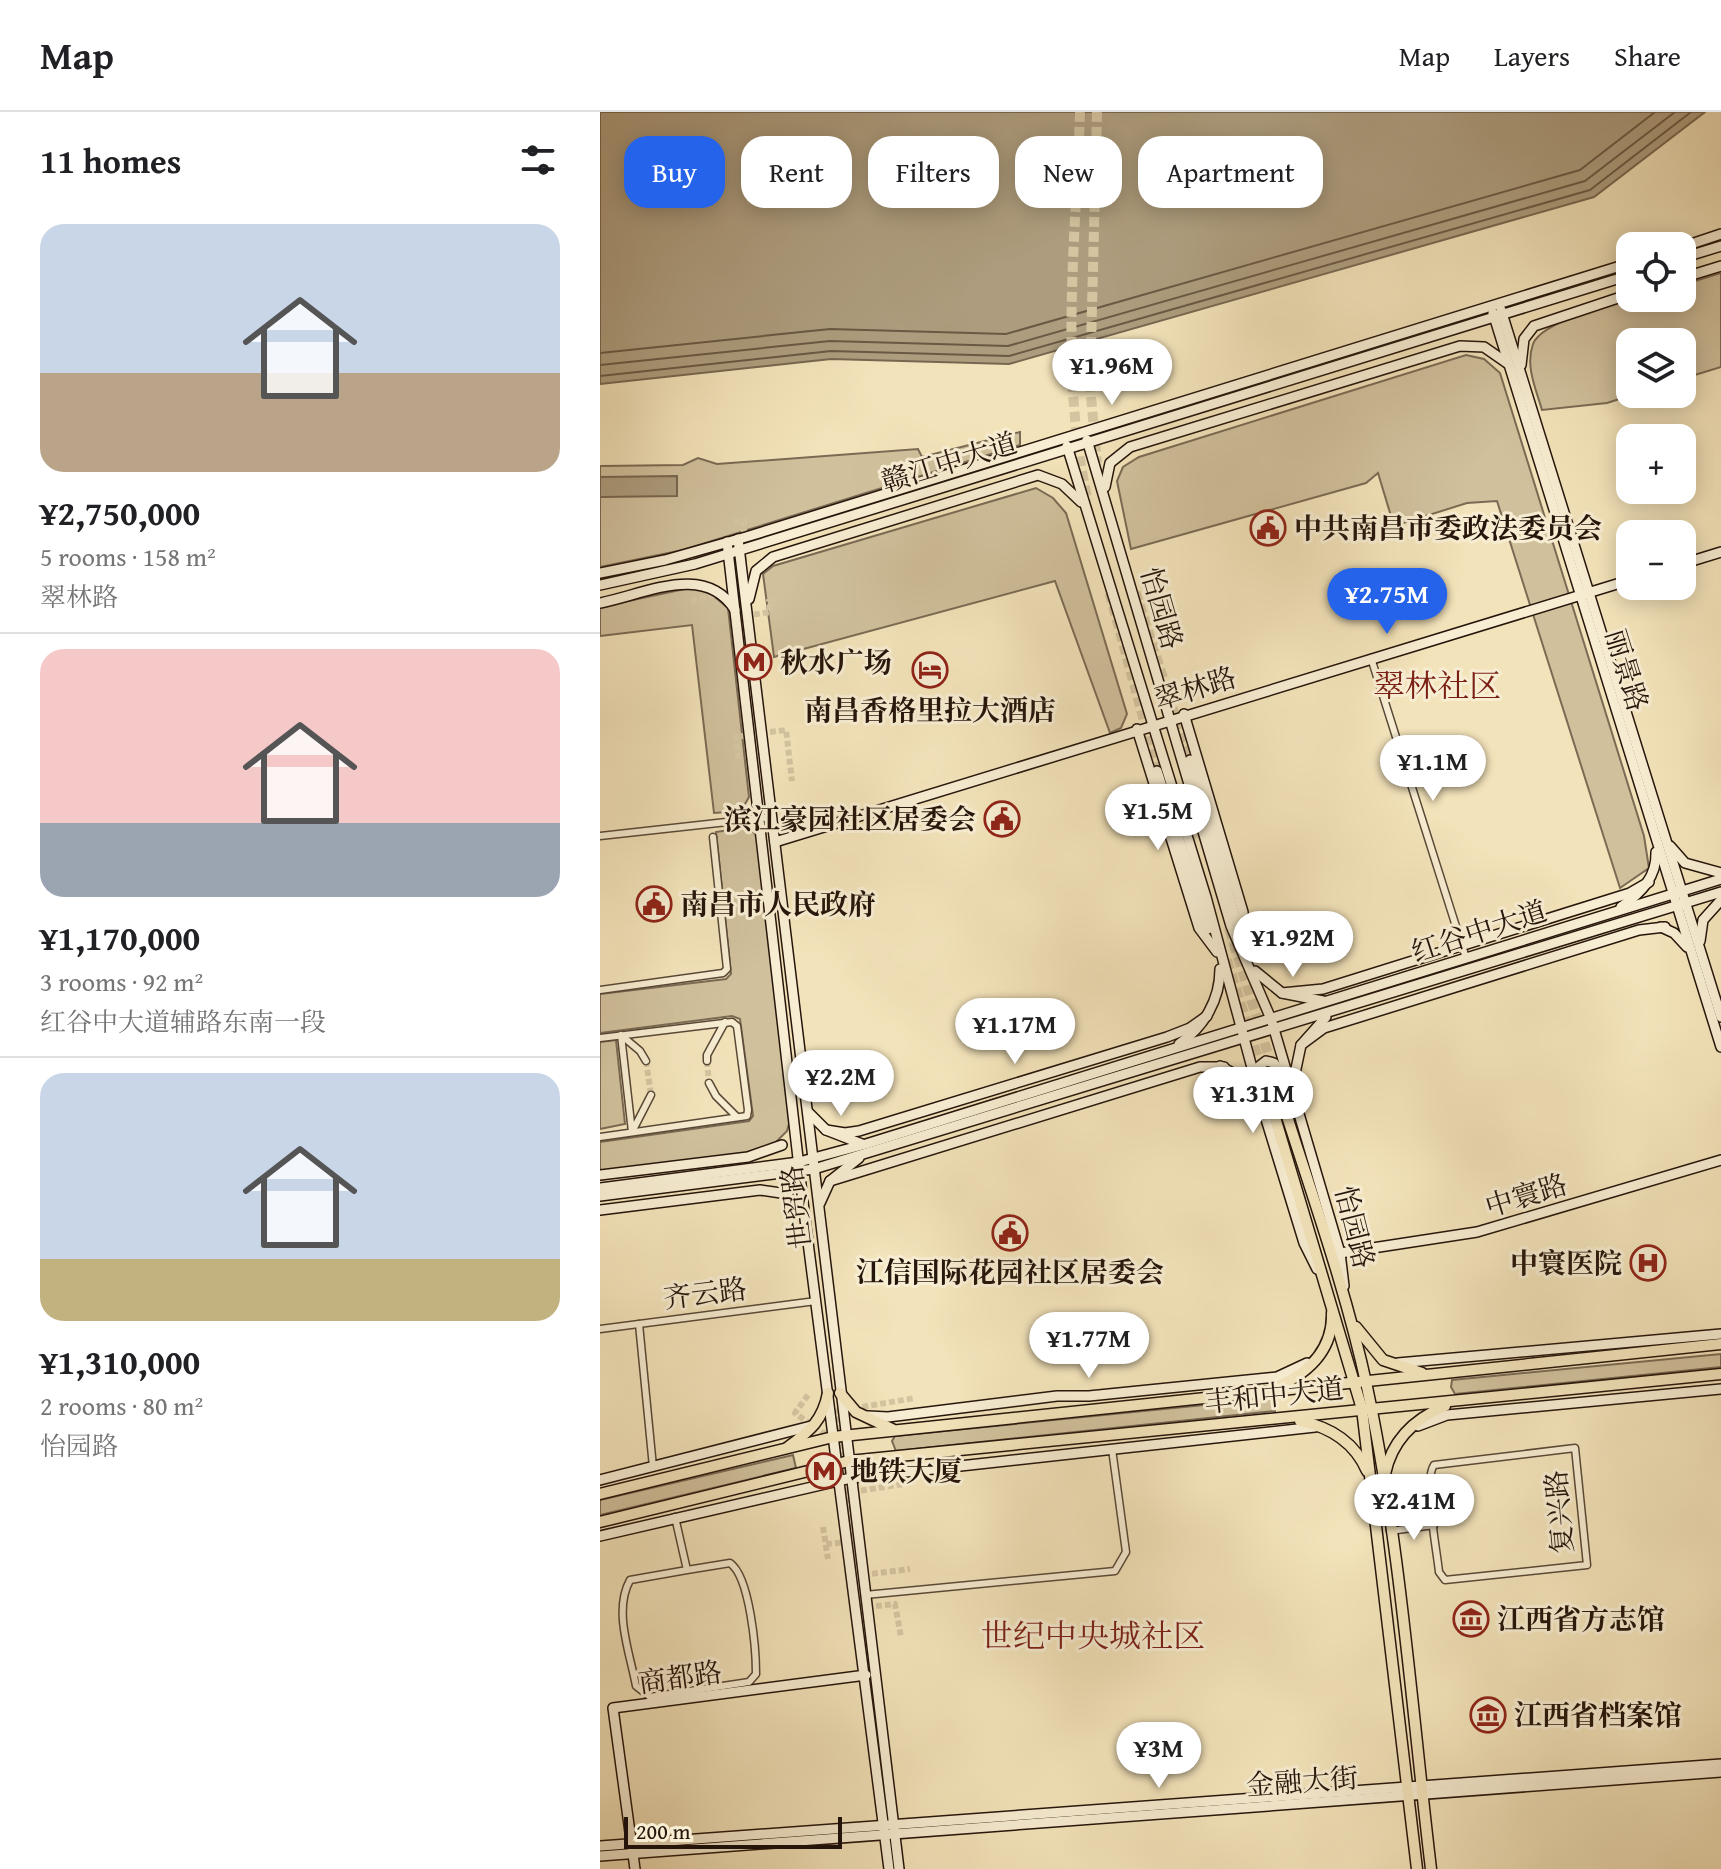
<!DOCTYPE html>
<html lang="en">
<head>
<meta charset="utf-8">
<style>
	body { margin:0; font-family:"Gentium Book Plus","Noto Serif SC",serif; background:#f2f2f2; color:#202124; height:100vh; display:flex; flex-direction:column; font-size:30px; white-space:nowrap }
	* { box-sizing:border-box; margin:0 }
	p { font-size:26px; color:#757577 }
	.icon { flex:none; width:44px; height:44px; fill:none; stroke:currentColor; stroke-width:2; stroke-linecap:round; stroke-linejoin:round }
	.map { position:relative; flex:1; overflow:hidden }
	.drawer { display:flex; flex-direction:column; background:#fff; width:600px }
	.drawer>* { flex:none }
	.hud { position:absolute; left:24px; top:24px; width:760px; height:72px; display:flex; gap:16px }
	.buttons { position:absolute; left:1016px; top:120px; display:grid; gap:16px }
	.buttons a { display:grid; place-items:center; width:80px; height:80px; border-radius:16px; background:#fff; box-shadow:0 4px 20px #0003; font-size:40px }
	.scale { position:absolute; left:24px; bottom:20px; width:218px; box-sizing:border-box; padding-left:8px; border:4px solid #26150b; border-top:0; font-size:22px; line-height:28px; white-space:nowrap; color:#26150b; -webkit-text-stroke:6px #f7edd2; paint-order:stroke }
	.price { position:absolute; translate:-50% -68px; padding:0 18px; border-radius:28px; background:#fff; color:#222; font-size:26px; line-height:52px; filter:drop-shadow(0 2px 4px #0008) }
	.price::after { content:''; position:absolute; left:50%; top:48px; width:24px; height:18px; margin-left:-12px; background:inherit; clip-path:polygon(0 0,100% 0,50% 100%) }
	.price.active { background:#2563eb; color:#fff }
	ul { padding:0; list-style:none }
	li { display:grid; align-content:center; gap:16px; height:424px; padding:0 40px }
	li+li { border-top:2px solid #e0e0e0 }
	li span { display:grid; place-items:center; height:248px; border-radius:24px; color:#555 }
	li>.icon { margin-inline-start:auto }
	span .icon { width:144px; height:144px; fill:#fffc; stroke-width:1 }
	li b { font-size:34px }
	h2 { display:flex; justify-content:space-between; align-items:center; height:96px; padding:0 40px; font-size:34px }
	.tag { padding:0 28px; border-radius:24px; background:#fff; box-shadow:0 4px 20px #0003; font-size:28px; line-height:72px }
	.tag.active { background:#2563eb; color:#fff }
	header { display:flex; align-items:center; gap:48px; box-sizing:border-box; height:112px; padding:0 40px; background:#fff; border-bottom:2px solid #e0e0e0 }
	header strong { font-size:38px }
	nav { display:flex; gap:44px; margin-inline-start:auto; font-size:28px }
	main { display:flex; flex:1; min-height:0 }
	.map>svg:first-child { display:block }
	.green { fill:#d0c09c; stroke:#7b6a54; stroke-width:2 }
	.water { fill:#ad9d7e; stroke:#776750; stroke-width:2 }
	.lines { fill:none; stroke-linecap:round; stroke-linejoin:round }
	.shore { stroke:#6a5944; stroke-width:2 }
	.street-tunnel { stroke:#d4c4a0; stroke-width:6; stroke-dasharray:6 3; stroke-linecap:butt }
	.secondary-tunnel { stroke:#d4c4a0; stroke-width:9; stroke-dasharray:9 4.5; stroke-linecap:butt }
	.primary-tunnel { stroke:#d4c4a0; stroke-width:10; stroke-dasharray:10 5; stroke-linecap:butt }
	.street-casing { stroke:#594837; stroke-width:9 }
	.secondary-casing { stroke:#26150b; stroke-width:12 }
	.primary-casing { stroke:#26150b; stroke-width:13 }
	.street { stroke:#f7edd2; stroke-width:6 }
	.secondary { stroke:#f7edd2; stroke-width:9 }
	.primary { stroke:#f3e3ba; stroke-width:10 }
	.labels { text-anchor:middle; stroke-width:6; stroke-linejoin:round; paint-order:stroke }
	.street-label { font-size:28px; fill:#26150b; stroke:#f7edd2 }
	.poi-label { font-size:28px; font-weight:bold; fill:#26150b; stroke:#f7edd2; text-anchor:start }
	.quarter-label { font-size:32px; fill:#7a1f14; stroke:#f7edd2 }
</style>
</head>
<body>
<header>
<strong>Map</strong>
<nav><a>Map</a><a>Layers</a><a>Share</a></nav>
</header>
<main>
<section class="drawer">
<h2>11 homes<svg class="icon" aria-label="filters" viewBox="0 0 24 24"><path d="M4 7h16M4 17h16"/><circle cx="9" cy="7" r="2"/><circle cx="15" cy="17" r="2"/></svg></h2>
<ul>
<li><span style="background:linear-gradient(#c9d6e8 60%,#b9a48a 0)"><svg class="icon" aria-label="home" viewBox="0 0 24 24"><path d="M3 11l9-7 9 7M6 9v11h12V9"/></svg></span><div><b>¥2,750,000</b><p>5 rooms · 158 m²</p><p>翠林路</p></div></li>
<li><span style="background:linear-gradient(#f6c9c9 70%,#9aa5b1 0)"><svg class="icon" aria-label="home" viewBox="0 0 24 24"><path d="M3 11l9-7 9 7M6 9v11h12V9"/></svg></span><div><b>¥1,170,000</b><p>3 rooms · 92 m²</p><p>红谷中大道辅路东南一段</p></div></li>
<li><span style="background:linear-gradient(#c9d6e8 75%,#c2b280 0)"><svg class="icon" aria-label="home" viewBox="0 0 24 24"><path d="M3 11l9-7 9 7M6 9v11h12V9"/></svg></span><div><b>¥1,310,000</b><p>2 rooms · 80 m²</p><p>怡园路</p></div></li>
</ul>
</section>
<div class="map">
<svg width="1121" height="1757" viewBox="0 0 1121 1757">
	<rect width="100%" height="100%" fill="#f3e3ba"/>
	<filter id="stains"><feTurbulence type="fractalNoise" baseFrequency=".0025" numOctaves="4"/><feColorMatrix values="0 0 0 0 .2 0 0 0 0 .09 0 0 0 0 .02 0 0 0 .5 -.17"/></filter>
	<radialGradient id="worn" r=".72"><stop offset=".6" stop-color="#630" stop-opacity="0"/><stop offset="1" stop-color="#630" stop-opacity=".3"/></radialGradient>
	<!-- green -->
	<g class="green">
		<path d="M1121 161V255L1082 267V230H1030V282H1035L1007 291 942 298C936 277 925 254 933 232 941 210 1015 190 1039 186 1052 184 1068 186 1082 186V173Z"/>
		<path d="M866 243 884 247 900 261 1044 724 1049 756 1020 776 897 389 867 391 794 414 778 361 766 371 531 437 517 369 523 355 539 345Z"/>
		<path d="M420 320V333L83 438 0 455V354L83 353 98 346 117 352 318 337 322 345Z"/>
		<path d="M436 376 453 386 466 401 527 602 521 616 510 621 455 469 174 545 163 462 173 454Z"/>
		<path d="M94 475 104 476 128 496 149 685 141 699 114 701 92 513 0 524V495Z"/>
		<path d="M146 715 157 723 190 1008 187 1019 168 1038 0 1059V1030L149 1009 153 1004 140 907 132 904 0 921V882L126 867 131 862 116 720Z"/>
		<path d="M16 928 25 1012 0 1017V930Z"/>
		<path d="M1121 1242V1255L855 1282 851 1275 852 1268Z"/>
		<path d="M674 1286 675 1299 296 1339 292 1329 295 1324Z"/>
		<path d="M193 1343 196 1356 0 1403V1388Z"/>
	</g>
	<!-- water -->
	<g class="water">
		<path d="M0 0H1105L994 85 409 252 231 247 0 272Z"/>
		<path d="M77 364V384L0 385V365Z"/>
	</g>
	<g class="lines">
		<!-- shore -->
		<g class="shore">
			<path d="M0 241 230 217 406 222 980 58 1055 0"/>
			<path d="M0 253 230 229 408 234 985 69 1075 0"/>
			<path d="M0 264 231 239 409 244 990 78 1091 0"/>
		</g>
		<!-- street-tunnel -->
		<g class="street-tunnel">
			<path d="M134 409H144V455"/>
			<path d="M91 489 141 476"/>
			<path d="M145 504 170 500 169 487"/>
			<path d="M161 621 186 618 192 669"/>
			<path d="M138 647 136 625 150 623"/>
			<path d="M46 949 51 983"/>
			<path d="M107 949 109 971"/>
			<path d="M208 1283 195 1301 222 1321 235 1319"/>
			<path d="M252 1380 310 1371"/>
			<path d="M223 1415 228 1447"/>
			<path d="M226 1432 247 1430"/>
			<path d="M258 1453 238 1299 315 1286"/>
			<path d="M263 1463 310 1457"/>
			<path d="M267 1495 295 1492 301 1525"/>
		</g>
		<!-- secondary-tunnel -->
		<g class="secondary-tunnel">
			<path d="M536 480 590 648"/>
			<path d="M509 481 557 659"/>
		</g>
		<!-- primary-tunnel -->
		<g class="primary-tunnel">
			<path d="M480 0C476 127 459 264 488 389"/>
			<path d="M497 0 490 273 497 351"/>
			<path d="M629 816 673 958"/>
			<path d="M627 848 662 959"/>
		</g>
		<defs>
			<g id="street">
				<path d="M771 546 866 846"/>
				<path d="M0 724 172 705"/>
				<path d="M0 878 123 861 127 857 113 725"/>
				<path d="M0 926 132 910 137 914 148 998 147 1004 0 1025"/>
				<path d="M46 949 40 939 21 923 32 1020 51 983"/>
				<path d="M107 949V943L125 910"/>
				<path d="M109 971 116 984 137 1005"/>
				<path d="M39 1212 53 1355"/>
				<path d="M0 1217 216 1189"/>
				<path d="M975 1336 987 1453 845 1468 839 1460C837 1439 823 1368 834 1353Z"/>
				<path d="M75 1405 87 1458 30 1468C13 1499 30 1541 36 1574L50 1585 149 1570 156 1562C156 1537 150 1465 130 1451L87 1458"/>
				<path d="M789 1407 832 1400"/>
				<path d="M790 1419 834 1413"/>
				<path d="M265 1483 515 1459 526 1440 512 1337"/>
			</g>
			<g id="secondary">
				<path d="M1082 135 1121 122"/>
				<path d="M1082 146 1121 134"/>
				<path d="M1082 166 1121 154"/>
				<path d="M901 198 1121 905"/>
				<path d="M893 201 1121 935"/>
				<path d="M921 253 924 227 934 214 1030 182"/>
				<path d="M487 328 631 814 671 907 740 1141 744 1174"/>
				<path d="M467 334 606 785 665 1004 704 1131 717 1157"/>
				<path d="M505 375 510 351 530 335 860 234 884 235 907 251"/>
				<path d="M138 427 299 1757"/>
				<path d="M127 430 205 1107 289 1757"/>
				<path d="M1082 452 1121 440"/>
				<path d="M0 461 65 448 146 425 1030 151"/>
				<path d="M0 473 95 452 1030 163"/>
				<path d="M149 487 156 459 173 445 438 363 462 372 481 390"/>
				<path d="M0 491C46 482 105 450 135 498"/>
				<path d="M584 602 643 800 645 820"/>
				<path d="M537 617 599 816 617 840"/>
				<path d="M590 648 642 828"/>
				<path d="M557 659 608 817"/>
				<path d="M175 730 1030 468"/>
				<path d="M1070 734 1085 751 1121 761"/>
				<path d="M1021 795C1041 781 1057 765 1056 740"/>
				<path d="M1061 815 1074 821 1087 835"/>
				<path d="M1100 829 1103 808 1121 788"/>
				<path d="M655 859 682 881 723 889"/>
				<path d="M682 881 723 877 1030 781 1049 770"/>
				<path d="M579 932C604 915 620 888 620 857"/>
				<path d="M701 933 724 916 1039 818 1065 815"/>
				<path d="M620 954 638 964 657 986"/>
				<path d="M657 964V956L666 949 674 951 688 972"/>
				<path d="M693 971 701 933 726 905"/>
				<path d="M208 1000 226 1018 262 1032"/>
				<path d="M226 1018 245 1021 259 1019 567 925 590 916 607 904"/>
				<path d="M0 1063 148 1045 182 1033"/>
				<path d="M230 1069 600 955H624"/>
				<path d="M0 1076 199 1050 266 1032 1121 767"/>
				<path d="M0 1084 214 1057 1121 780"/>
				<path d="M220 1091 230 1069 259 1046"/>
				<path d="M0 1098 160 1078 188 1082"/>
				<path d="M740 1141 877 1120 1121 1048"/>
				<path d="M798 1251 1121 1222"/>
				<path d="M268 1304 288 1305 457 1284H489L677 1265 707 1251"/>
				<path d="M818 1314 847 1303 1121 1277"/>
				<path d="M0 1368 211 1314"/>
				<path d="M0 1424 251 1366 715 1315"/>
				<path d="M0 1734 1121 1652"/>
				<path d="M0 1744 1121 1660"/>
				<path d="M35 1757 13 1596 266 1563"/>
			</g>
			<g id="primary">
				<path d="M673 960C705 1064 744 1168 767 1275 800 1429 812 1599 831 1757"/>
				<path d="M663 965 762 1297 817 1757"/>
				<path d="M756 1215 783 1248 822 1261"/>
				<path d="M677 1275C710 1260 733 1237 732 1201"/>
				<path d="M240 1281 256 1300 292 1317"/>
				<path d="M700 1309C730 1315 754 1329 767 1359"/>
				<path d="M188 1335C210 1319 223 1308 228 1281"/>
				<path d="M785 1362C792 1328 814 1307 845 1294"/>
				<path d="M0 1382 233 1325 1121 1232"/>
				<path d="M0 1410 249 1349 1121 1262"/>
			</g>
		</defs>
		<!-- street casing -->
		<use href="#street" class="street-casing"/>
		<!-- secondary casing -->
		<use href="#secondary" class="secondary-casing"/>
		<!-- primary casing -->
		<use href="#primary" class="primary-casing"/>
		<!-- street -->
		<use href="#street" class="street"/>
		<!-- secondary -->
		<use href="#secondary" class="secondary"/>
		<!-- primary -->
		<use href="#primary" class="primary"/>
	</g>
	<!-- icons -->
	<defs>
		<symbol id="civic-ring" viewBox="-11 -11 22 22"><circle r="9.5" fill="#f7edd2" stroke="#8f2418" stroke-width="1.5"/><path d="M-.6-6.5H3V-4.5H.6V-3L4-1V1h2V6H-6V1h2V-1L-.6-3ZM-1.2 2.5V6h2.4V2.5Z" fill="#8f2418"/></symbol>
		<symbol id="metro-ring" viewBox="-11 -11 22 22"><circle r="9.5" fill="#f7edd2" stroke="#8f2418" stroke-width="1.5"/><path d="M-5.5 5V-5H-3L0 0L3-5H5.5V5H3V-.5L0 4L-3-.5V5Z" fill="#8f2418"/></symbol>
		<symbol id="hotel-ring" viewBox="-11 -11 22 22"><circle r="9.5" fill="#f7edd2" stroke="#8f2418" stroke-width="1.5"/><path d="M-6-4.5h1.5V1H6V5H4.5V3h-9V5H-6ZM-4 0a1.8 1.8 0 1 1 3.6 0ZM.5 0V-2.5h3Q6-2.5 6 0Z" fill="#8f2418"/></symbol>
		<symbol id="hospital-ring" viewBox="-11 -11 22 22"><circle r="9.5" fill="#f7edd2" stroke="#8f2418" stroke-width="1.5"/><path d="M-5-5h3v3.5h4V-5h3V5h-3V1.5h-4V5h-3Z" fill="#8f2418"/></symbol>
		<symbol id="museum-ring" viewBox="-11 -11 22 22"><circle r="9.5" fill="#f7edd2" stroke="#8f2418" stroke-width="1.5"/><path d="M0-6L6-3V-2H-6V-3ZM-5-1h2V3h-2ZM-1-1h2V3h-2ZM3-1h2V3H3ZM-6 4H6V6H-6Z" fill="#8f2418"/></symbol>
	</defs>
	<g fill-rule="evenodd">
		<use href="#civic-ring" x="648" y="396" width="40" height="40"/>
		<use href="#metro-ring" x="134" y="530" width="40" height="40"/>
		<use href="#hotel-ring" x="310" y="538" width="40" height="40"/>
		<use href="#civic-ring" x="382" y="687" width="40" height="40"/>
		<use href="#civic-ring" x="34" y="772" width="40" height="40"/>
		<use href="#civic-ring" x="390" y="1101" width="40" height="40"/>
		<use href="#hospital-ring" x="1028" y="1131" width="40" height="40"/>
		<use href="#metro-ring" x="204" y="1339" width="40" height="40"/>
		<use href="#museum-ring" x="851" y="1487" width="40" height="40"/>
		<use href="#museum-ring" x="868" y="1583" width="40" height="40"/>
	</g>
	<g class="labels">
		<!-- street labels -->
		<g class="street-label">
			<text transform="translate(349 350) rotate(-17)" y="10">赣江中大道</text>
			<text transform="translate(562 496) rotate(74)" y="10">怡园路</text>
			<text transform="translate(1027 558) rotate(73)" y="10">丽景路</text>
			<text transform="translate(595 576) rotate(-17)" y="10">翠林路</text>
			<text transform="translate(879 819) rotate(-18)" y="10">红谷中大道</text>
			<text transform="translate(926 1083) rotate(-17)" y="10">中寰路</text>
			<text transform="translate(196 1095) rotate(-97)" y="10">世贸路</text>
			<text transform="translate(755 1115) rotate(76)" y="10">怡园路</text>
			<text transform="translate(105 1181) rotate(-7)" y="10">齐云路</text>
			<text transform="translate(674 1283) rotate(-6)" y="10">丰和中大道</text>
			<text transform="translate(959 1400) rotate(-95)" y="10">复兴路</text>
			<text transform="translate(80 1565) rotate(-8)" y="10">商都路</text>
			<text transform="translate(702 1669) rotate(-4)" y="10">金融大街</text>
		</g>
		<!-- poi labels -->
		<g class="poi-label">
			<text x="694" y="426">中共南昌市委政法委员会</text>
			<text x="180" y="560">秋水广场</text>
			<text x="330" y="608" text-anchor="middle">南昌香格里拉大酒店</text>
			<text x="376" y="717" text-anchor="end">滨江豪园社区居委会</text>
			<text x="80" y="802">南昌市人民政府</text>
			<text x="1022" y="1161" text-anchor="end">中寰医院</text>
			<text x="410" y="1170" text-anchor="middle">江信国际花园社区居委会</text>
			<text x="250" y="1369">地铁大厦</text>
			<text x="897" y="1517">江西省方志馆</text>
			<text x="914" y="1613">江西省档案馆</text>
		</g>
		<!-- quarter labels -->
		<g class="quarter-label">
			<text x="837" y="585">翠林社区</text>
			<text x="493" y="1535">世纪中央城社区</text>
		</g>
	</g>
	<rect width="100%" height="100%" filter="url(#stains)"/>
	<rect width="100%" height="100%" fill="url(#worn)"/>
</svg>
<div class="buttons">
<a><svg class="icon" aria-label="locate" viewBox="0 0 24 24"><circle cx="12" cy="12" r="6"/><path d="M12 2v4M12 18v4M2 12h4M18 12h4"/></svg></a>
<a><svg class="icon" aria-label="layers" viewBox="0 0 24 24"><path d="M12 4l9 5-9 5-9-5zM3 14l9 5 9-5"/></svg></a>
<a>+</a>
<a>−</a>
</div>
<div class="scale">200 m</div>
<b class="price" style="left:512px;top:295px">¥1.96M</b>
<b class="price active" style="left:787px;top:524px">¥2.75M</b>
<b class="price" style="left:833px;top:691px">¥1.1M</b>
<b class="price" style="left:558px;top:740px">¥1.5M</b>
<b class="price" style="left:693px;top:867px">¥1.92M</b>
<b class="price" style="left:415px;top:954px">¥1.17M</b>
<b class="price" style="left:241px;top:1006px">¥2.2M</b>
<b class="price" style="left:653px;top:1023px">¥1.31M</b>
<b class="price" style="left:489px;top:1268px">¥1.77M</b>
<b class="price" style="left:814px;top:1430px">¥2.41M</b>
<b class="price" style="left:559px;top:1678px">¥3M</b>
<div class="hud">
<a class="tag active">Buy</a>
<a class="tag">Rent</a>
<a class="tag">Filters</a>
<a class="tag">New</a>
<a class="tag">Apartment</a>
</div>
</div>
</main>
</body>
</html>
